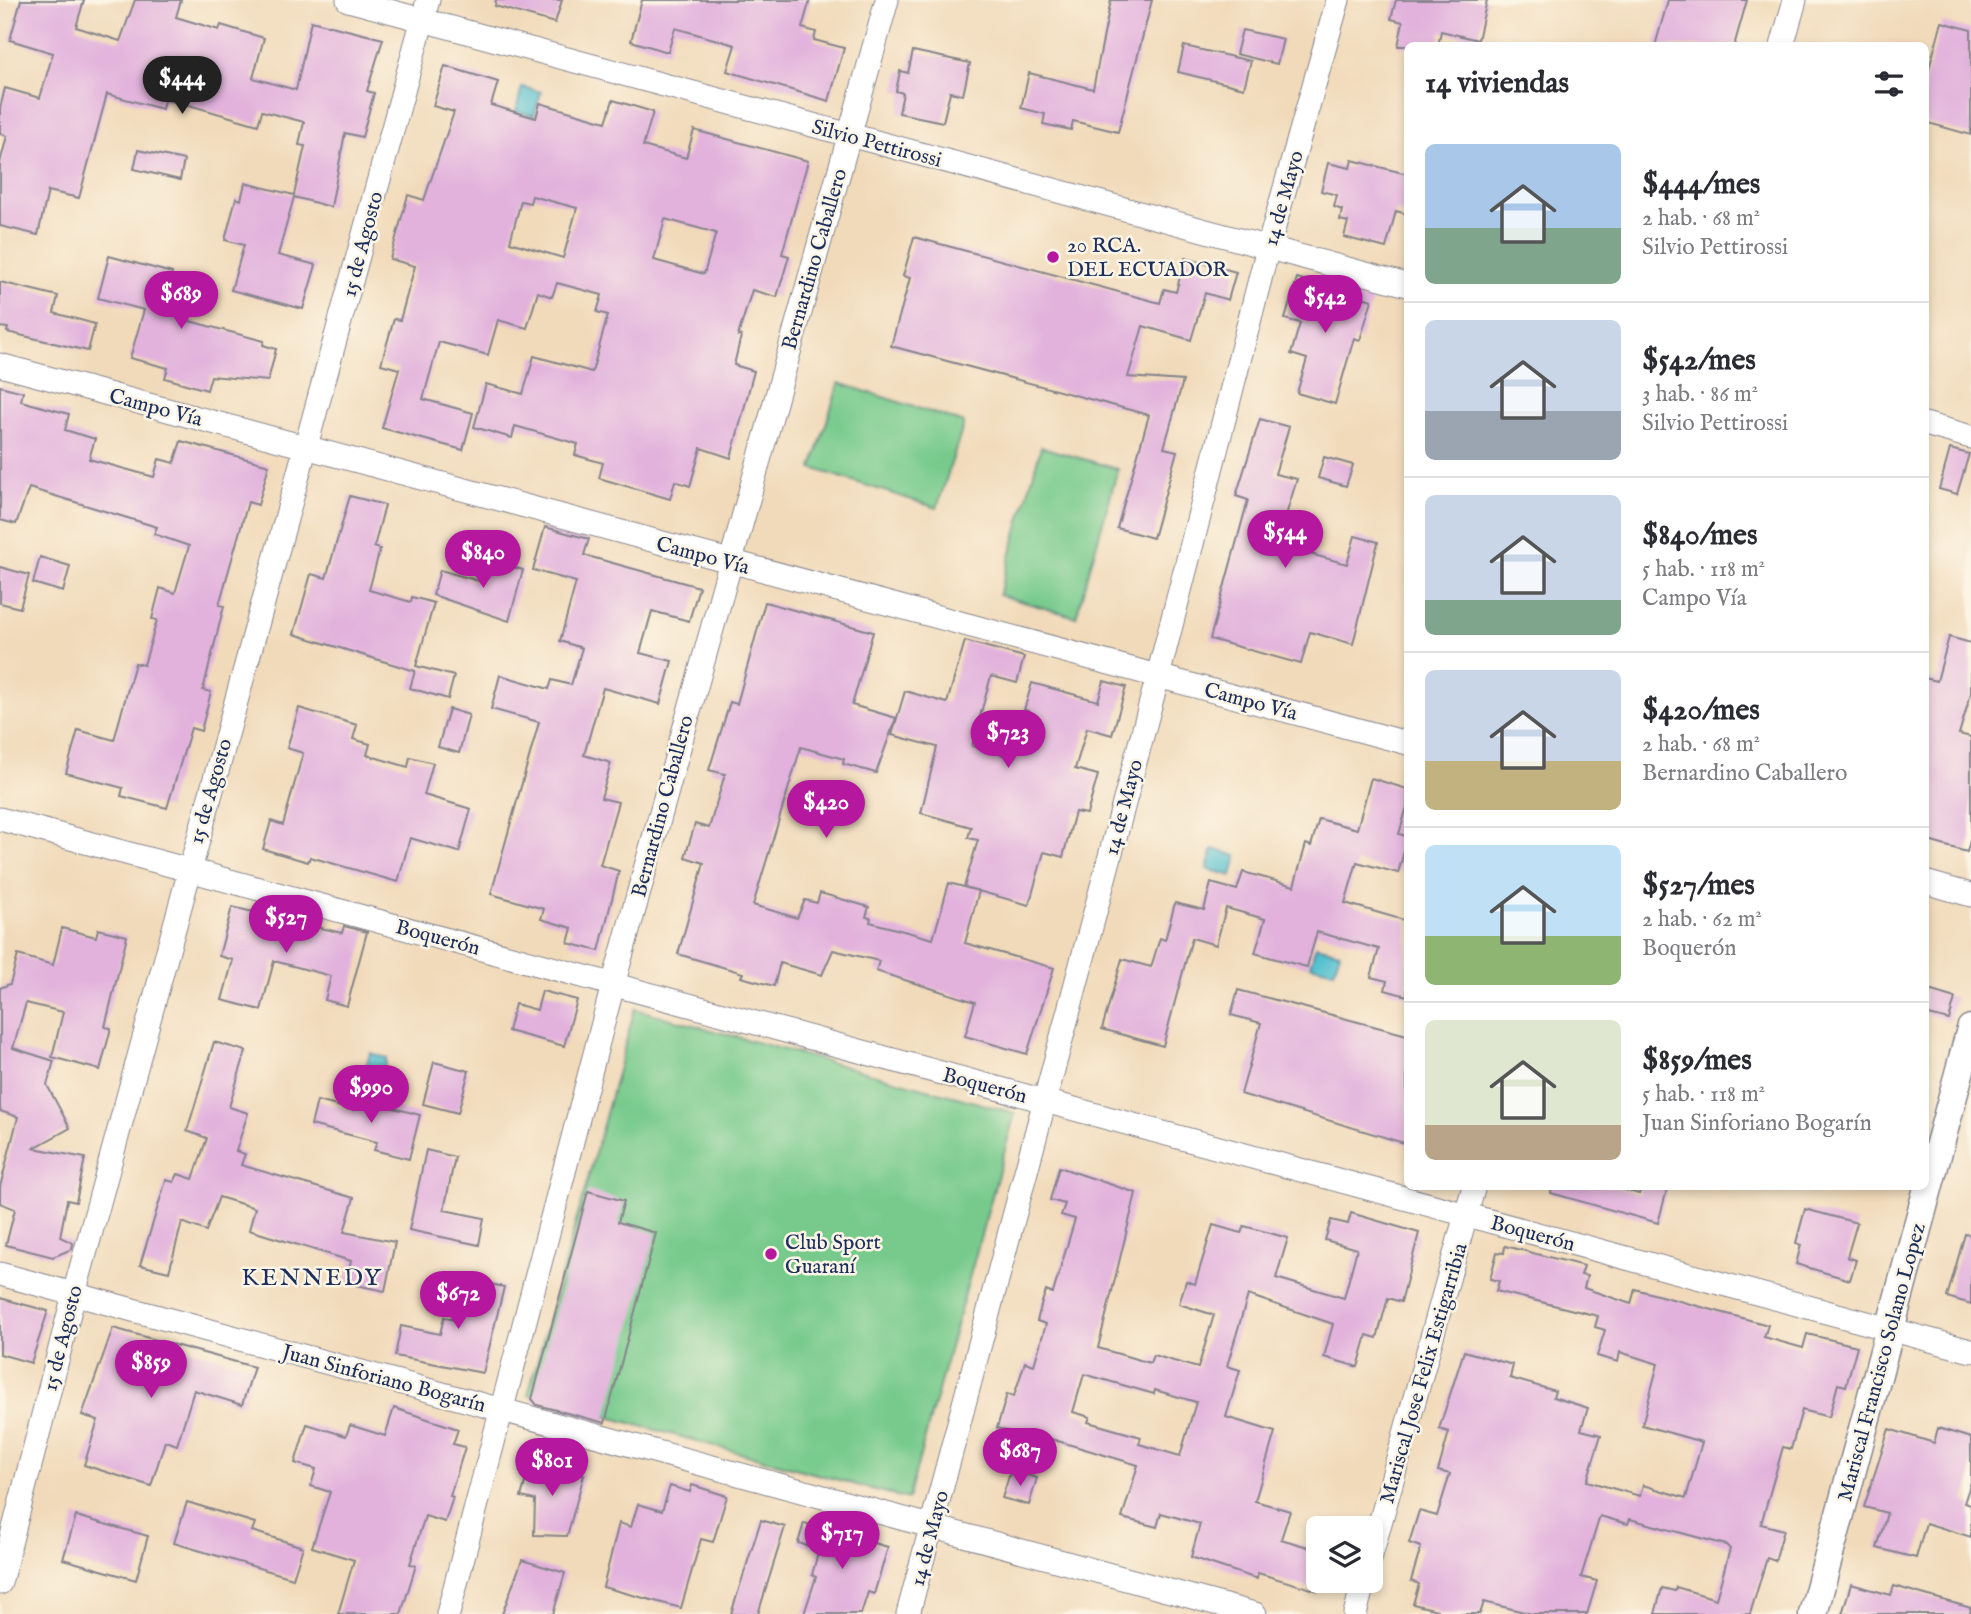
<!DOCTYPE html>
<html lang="es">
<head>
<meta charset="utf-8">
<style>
	body { margin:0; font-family:"IM FELL English",serif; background:#f7f7f7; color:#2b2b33; height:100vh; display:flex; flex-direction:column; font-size:26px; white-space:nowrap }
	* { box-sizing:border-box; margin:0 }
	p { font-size:23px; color:#7c7c81 }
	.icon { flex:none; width:38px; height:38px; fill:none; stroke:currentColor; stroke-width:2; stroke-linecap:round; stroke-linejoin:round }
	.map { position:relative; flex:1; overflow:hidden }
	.panel { position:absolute; left:1404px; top:42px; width:525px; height:1148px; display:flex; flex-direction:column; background:#fff; border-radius:10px; box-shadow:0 4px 10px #0003 }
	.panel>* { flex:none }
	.controls { position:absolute; left:1306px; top:1516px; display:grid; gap:14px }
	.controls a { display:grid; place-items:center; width:77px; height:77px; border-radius:10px; background:#fff; box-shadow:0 4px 10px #0003; font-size:35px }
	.price { position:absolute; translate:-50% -60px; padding:0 16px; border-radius:24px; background:#b5179e; color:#fff; font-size:23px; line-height:46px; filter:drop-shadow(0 2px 4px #0008) }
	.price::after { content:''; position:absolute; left:50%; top:42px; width:21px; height:16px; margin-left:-10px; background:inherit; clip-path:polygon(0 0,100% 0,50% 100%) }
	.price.active { background:#222; color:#fff }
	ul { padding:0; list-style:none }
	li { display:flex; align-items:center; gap:21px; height:175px; padding:0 21px }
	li+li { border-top:2px solid #e1e1e2 }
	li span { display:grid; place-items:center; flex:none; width:196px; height:140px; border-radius:10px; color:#555 }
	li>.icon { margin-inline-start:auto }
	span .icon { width:84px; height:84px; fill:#fffc; stroke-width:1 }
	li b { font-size:30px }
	h2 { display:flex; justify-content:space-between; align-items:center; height:84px; padding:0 21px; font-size:30px }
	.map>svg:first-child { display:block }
	.green { fill:#77ca8c; stroke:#497c75; stroke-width:2 }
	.water { fill:#55c1cf; stroke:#387896; stroke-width:2 }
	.building { fill:#e2b2dd; fill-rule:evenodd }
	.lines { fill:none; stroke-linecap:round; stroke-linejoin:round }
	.minor-casing { stroke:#86848c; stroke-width:25 }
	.tertiary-casing { stroke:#86848c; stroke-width:31 }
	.minor { stroke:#fff; stroke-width:23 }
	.tertiary { stroke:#fff; stroke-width:28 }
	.poi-dot { fill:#b5179e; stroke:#fcf5e5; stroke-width:2.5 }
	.labels { text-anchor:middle; stroke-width:5; stroke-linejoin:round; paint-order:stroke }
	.street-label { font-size:21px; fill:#1b2f5e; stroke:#fcf5e5 }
	.poi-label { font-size:21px; fill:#1b2f5e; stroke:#fcf5e5; text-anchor:start }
	.quarter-label { font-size:24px; letter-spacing:2px; fill:#1b2f5e; stroke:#fcf5e5 }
</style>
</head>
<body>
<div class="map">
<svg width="1971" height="1614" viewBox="0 0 1971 1614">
	<rect width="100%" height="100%" fill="#fcf5e5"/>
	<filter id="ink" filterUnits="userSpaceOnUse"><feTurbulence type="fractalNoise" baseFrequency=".0143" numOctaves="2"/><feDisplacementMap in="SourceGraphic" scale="14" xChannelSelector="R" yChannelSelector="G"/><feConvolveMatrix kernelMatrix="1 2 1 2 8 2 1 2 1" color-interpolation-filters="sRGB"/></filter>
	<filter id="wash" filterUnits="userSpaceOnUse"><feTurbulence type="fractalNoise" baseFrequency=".00686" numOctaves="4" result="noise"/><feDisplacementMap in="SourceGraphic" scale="28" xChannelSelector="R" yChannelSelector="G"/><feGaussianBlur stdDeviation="1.57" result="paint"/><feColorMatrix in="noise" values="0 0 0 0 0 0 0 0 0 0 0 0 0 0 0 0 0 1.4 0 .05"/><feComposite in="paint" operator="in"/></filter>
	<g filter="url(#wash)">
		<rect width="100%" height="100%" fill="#f1daba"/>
		<!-- green -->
		<g class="green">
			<path d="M839 383 964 423 937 508 812 468Z"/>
			<path d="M1041 447 1118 469 1076 617 999 595Z"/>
			<path d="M635 1009 1015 1113 908 1499 528 1395Z"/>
		</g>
		<!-- water -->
		<g class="water">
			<path d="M522 87 541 92 534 116 516 111Z"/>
			<path d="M1213 849 1237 856 1232 876 1207 869Z"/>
			<path d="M1316 946 1340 952 1334 971 1310 965Z"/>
			<path d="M370 1053 387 1058 378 1093 360 1088Z"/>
		</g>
		<g id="blocks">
			<!-- building -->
			<g class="building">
				<path d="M21 0H84L76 27 120 41 135 0H181L176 17 219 30 221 25 264 38 253 78 296 90 311 21 383 39 367 91 374 93 362 137 345 133 331 207 294 197 278 255 316 265 303 309 231 290 244 245 225 240 236 198 241 200 245 183 294 195 305 146 299 145 304 122 262 111 258 125 182 103 164 100 162 109 107 94 79 198 48 191 38 235 0 226V163L7 136 0 134V108L5 88 40 98 53 53 10 40Z"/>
				<path d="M496 0H562L555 23 495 6Z"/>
				<path d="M642 0H810L802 28 816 32 814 40 844 48 829 101 727 71 735 45 675 28 668 52 631 41Z"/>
				<path d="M1111 0H1152L1118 132 1073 121 1071 130 1043 124 1045 114 1021 108 1029 73 1093 89Z"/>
				<path d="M1396 0H1487L1478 40 1441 31 1438 46H1398L1403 22 1391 19Z"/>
				<path d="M1668 0H1747L1734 46H1655Z"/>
				<path d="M1942 22 1971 30V135L1925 122V83Z"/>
				<path d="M1242 30 1283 39 1277 64 1236 54Z"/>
				<path d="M1184 46 1251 61 1244 88 1178 72Z"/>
				<path d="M913 51 970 63 963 95 950 92 943 122 899 113 903 93 896 91 900 71 908 73Z"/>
				<path d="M445 66 498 82 491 105 536 118 540 103 606 122 613 100 653 112 643 146 686 158 694 130 808 161 782 254 789 256 777 297 752 290 738 336H741L734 365 754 371 731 458 701 448 690 486 675 481 670 499 599 478 603 463 575 455 578 444 515 426 512 438 474 427 486 384 523 394 534 356 592 372 608 315 597 312 602 295 557 283 552 297 538 292 527 328 498 320 488 355 439 342 423 399 473 413 463 450 382 428 399 369 381 364 394 319 400 320 415 266 390 259 408 195 424 200 454 112 433 106ZM532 196 577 208 563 258 510 242 521 201 530 203ZM665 219 716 233 704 274 654 260Z"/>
				<path d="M138 150 184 160 180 180 134 169Z"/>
				<path d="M1352 160 1407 174V214L1396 211 1386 248 1344 237 1348 222 1340 220 1342 210 1334 207 1337 195 1321 191 1328 163 1350 168Z"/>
				<path d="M914 237 1160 303 1164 289 1176 292 1185 258 1236 272 1228 300 1205 293 1191 340 1143 326 1128 377 1183 381 1164 448 1177 451 1153 538 1117 528 1149 415 891 346 910 278 903 276Z"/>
				<path d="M109 256 172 273 168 287 189 293 182 319 264 341 263 345 276 349 268 381 211 376 207 390 165 378 168 368 130 358 144 310 98 298Z"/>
				<path d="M1297 278 1372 300 1360 340 1354 338 1335 404 1297 393 1307 359 1291 354 1300 323 1285 319Z"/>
				<path d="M0 282 58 296 54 313 95 324 88 351 7 332 8 328 0 327Z"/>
				<path d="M0 386 23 392 21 401 69 414 65 430 95 439 89 459 154 477 159 459 174 463 181 441 269 465 258 505 248 502 219 605 224 606 203 690 211 692 201 731 191 728 167 808 121 796 123 788 66 773 78 730 114 740 135 663 144 665 157 620 152 619 160 588 175 593 189 546 154 534 157 527 29 488 16 524 0 520Z"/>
				<path d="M1260 419 1289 427 1275 474 1297 479 1277 545 1347 564 1355 536 1378 542 1353 644 1310 632 1301 664 1210 639 1248 500 1236 496Z"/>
				<path d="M1950 449 1969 454 1957 494 1939 489Z"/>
				<path d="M1324 457 1353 465 1346 486 1318 478Z"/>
				<path d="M350 496 385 505 374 547 380 549 369 590 411 602 412 597 434 603 416 666 454 676 448 699 410 688 415 671 294 634 311 574 326 578Z"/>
				<path d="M545 527 589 539 584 555 699 587 689 621 652 611 640 653 672 661 660 704 603 688 584 755 611 763 601 798 618 802 600 865 619 871 599 951 568 943 572 928 541 919 544 909 491 894 539 722 491 709 500 675 549 689 552 680 571 685 582 648 560 641 576 582 533 570Z"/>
				<path d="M40 557 70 566 63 592 33 583Z"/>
				<path d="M488 560 523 570 509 621 433 595 440 570 482 582Z"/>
				<path d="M0 567 29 575 20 608 0 603Z"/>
				<path d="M765 602 873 632 852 705 896 718 876 773 843 764 844 759 801 747 753 905 797 918 805 900 817 903 820 893 869 907 866 917 871 918 870 922 933 939 949 883 979 891 965 943 1054 968 1027 1054 965 1036 975 1002 876 971 879 961 833 950 822 975 780 963 774 986 741 977 743 973 678 954 704 863 685 857 695 824 709 828 725 774 709 770 730 702 737 704Z"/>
				<path d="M1949 637 1971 643V693L1959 734 1971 737V837L1967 852 1925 840V678L1937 681Z"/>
				<path d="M965 641 1024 657 1017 683 991 676 972 746 1015 758 1029 711 1024 710 1032 683 1098 701 1104 681 1126 687 1112 735 1087 728 1075 769 1098 775 1087 814 1075 812 1063 857 1044 852 1029 905 964 887 978 840 968 838 971 827 921 813 937 747 892 735 905 691 947 703Z"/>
				<path d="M299 708 357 725 353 739 370 744 367 755 408 767 410 757 433 763 424 795 471 809 459 852 410 838 398 882 310 857 308 862 263 849 271 821 283 825 303 753 287 748Z"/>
				<path d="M449 709 469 715 459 753 438 747Z"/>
				<path d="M1371 778 1407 789V807L1399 834 1407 836V841L1398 873 1357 862 1345 903 1407 921V996L1385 990 1387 981 1371 977 1379 949 1317 932 1307 967 1276 959 1255 953 1265 919 1226 908 1216 945 1192 938 1163 1046 1102 1029 1122 959 1151 967 1160 938 1165 940 1175 903 1204 910 1211 883 1237 890 1243 872 1294 886 1306 844 1311 846 1319 819 1357 829Z"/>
				<path d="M232 907 342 933 344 926 367 932 347 1006 325 1000 331 976 274 961 261 1010 222 1000 233 960 219 956Z"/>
				<path d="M62 928 96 937 98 929 127 936 105 1027 111 1028 100 1070 52 1057 63 1012 26 1003 13 1048 54 1061 47 1085 70 1128 34 1148 85 1158 76 1202 67 1200 60 1237 73 1243 72 1249 53 1257 6 1245 15 1209 0 1203V1187L18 1117 0 1111V988L10 984 18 955 53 965Z"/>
				<path d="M1925 989 1955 998 1949 1020 1925 1014Z"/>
				<path d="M1238 990 1407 1035V1144L1241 1094 1261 1023 1231 1015Z"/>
				<path d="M542 991 577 1000 564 1046 508 1031 515 1004 537 1010Z"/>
				<path d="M214 1042 246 1051 229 1107 248 1113 236 1151 245 1154 241 1165 354 1198 344 1232 395 1242 385 1291 346 1283 351 1261 249 1230 255 1208 219 1197 206 1231 182 1222 169 1272 140 1265 166 1180 174 1182 178 1174 193 1179 207 1138 187 1131Z"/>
				<path d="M434 1062 469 1071 458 1113 423 1104Z"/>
				<path d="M356 1098 420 1115 409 1159 374 1150 377 1142 311 1125 317 1101 353 1110Z"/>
				<path d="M426 1150 455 1157 444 1210 484 1218 479 1245 409 1230Z"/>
				<path d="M1059 1167 1136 1193 1098 1348 1150 1363 1153 1355 1198 1368 1214 1315 1179 1304 1186 1281 1195 1284 1213 1225 1241 1233 1244 1226 1288 1238 1276 1278 1344 1298 1357 1249 1325 1240 1331 1220 1348 1224 1351 1213 1419 1233 1401 1302 1388 1298 1377 1338 1367 1335 1358 1367 1324 1357 1333 1324 1248 1295 1227 1366 1240 1370 1226 1417 1275 1432 1255 1501 1290 1511 1281 1539 1318 1550V1591L1258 1573 1257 1579 1191 1557 1200 1524 1161 1513 1157 1527 1122 1518 1138 1465 1041 1436 1040 1439 1029 1438 997 1428 1007 1394 1014 1396 1025 1362 1034 1365 1046 1324 1037 1321 1042 1302 1046 1291 1053 1293 1075 1219 1061 1215 1065 1204 1050 1200ZM1084 1374 1154 1394 1155 1390 1196 1402 1180 1456 1139 1444 1141 1437 1088 1422 1090 1417 1073 1412Z"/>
				<path d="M1552 1186H1612L1639 1194 1642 1186H1668L1658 1223 1551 1193Z"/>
				<path d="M588 1191 624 1201 618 1222 656 1233 605 1423 537 1405 532 1399Z"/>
				<path d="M1805 1209 1857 1223 1847 1257 1856 1260 1850 1280 1796 1264 1801 1245 1796 1243Z"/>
				<path d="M1965 1234 1971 1235V1304L1947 1297Z"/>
				<path d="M1505 1246 1584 1266 1581 1275 1587 1276 1584 1288 1631 1304 1635 1289 1768 1325 1764 1337 1803 1348 1807 1334 1857 1346 1846 1386 1838 1384 1829 1417 1802 1410 1791 1449 1783 1447 1761 1524 1784 1530 1775 1561 1767 1558 1750 1614H1655L1662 1588 1675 1591 1676 1587 1716 1599 1730 1549 1726 1545 1630 1519 1628 1524 1600 1516 1581 1577 1597 1581 1587 1614H1532L1484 1602 1480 1614H1436L1437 1610 1413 1604 1419 1584 1411 1581 1421 1547 1409 1543 1419 1511 1437 1516 1450 1474 1438 1471 1449 1432 1439 1429 1464 1351 1513 1365 1510 1378 1555 1391 1553 1397 1588 1408 1581 1430 1601 1435 1587 1481 1640 1496 1643 1485 1686 1498 1702 1442 1642 1425 1658 1364 1620 1352 1618 1362 1597 1356 1605 1330 1595 1327 1598 1316 1496 1291 1499 1281 1490 1279 1497 1252 1504 1253Z"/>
				<path d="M464 1278 504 1287 483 1373 395 1356 401 1326 440 1334 444 1317 454 1320Z"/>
				<path d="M0 1298 48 1311 31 1363 0 1354Z"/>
				<path d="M113 1328 254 1367 242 1405 194 1390 177 1445 165 1441 151 1486 84 1465 98 1420 82 1415Z"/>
				<path d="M394 1408 458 1429 453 1444 465 1447 450 1496 453 1497 445 1522 425 1516 410 1564 416 1565 401 1614H338L354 1560 312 1547 330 1492 311 1486 316 1469 295 1463 307 1424 346 1436 350 1425 385 1436Z"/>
				<path d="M1938 1428 1971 1438V1482L1964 1503 1971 1505V1537L1926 1523 1916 1558 1877 1548 1887 1513 1864 1507 1889 1429 1934 1443Z"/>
				<path d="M531 1461 584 1475 567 1536 534 1535 535 1500 521 1497Z"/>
				<path d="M1011 1470 1037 1478 1029 1505 1002 1498Z"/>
				<path d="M692 1485 727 1496 713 1542 701 1539 681 1608 603 1587 619 1523 631 1527 638 1504 662 1511 670 1486 690 1492Z"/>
				<path d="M187 1502 255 1523 252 1531 303 1547 293 1578 174 1543Z"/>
				<path d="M76 1516 148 1536 136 1580 63 1559Z"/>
				<path d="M761 1520 785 1527 758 1614H731Z"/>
				<path d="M804 1523 888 1547 874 1594 868 1592 861 1614H804L816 1577 812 1575 819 1549 798 1543Z"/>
				<path d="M522 1560 565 1573 553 1614H502Z"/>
				<path d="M1851 1584 1891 1595 1894 1586 1971 1608 1970 1614H1842Z"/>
			</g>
		</g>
	</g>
	<g filter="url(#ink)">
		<use href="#blocks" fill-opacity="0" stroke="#86848c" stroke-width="2"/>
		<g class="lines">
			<defs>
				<g id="minor">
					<path d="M348 0 1407 285"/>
					<path d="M1782 46 1795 0"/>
					<path d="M0 365 1407 743"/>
					<path d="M1925 424 1971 437"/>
					<path d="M0 819 1971 1351"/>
					<path d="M1925 882 1971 895"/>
					<path d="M0 1274 1255 1614"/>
					<path d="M1370 1559 1474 1186"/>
					<path d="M0 1583 74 1294 428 0"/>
					<path d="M448 1614 613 985 887 0"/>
					<path d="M908 1614 1158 676 1268 248 1338 0"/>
					<path d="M1355 1614 1364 1580"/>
				</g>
				<path id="tertiary" d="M1813 1614 1971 1029"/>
			</defs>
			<!-- minor casing -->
			<use href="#minor" class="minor-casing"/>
			<!-- tertiary casing -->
			<use href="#tertiary" class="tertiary-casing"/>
			<!-- minor -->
			<use href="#minor" class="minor"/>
			<!-- tertiary -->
			<use href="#tertiary" class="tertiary"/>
		</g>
	</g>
	<!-- markers -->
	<g class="poi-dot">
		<circle cx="1053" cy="257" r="7"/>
		<circle cx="771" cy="1254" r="7"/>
	</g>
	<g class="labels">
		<!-- street labels -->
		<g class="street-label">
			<text transform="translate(877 143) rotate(15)" y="7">Silvio Pettirossi</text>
			<text transform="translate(1283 198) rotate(-74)" y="7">14 de Mayo</text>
			<text transform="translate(362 244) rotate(-75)" y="7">15 de Agosto</text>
			<text transform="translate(814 259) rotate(-74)" y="7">Bernardino Caballero</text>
			<text transform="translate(156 407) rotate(15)" y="7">Campo Vía</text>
			<text transform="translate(703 555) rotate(15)" y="7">Campo Vía</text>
			<text transform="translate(1251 701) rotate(15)" y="7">Campo Vía</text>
			<text transform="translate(210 791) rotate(-74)" y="7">15 de Agosto</text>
			<text transform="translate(662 806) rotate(-75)" y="7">Bernardino Caballero</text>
			<text transform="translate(1123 807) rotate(-75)" y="7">14 de Mayo</text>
			<text transform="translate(438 937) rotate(15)" y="7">Boquerón</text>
			<text transform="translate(985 1085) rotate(15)" y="7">Boquerón</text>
			<text transform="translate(1533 1233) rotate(15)" y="7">Boquerón</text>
			<text transform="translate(62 1338) rotate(-76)" y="7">15 de Agosto</text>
			<text transform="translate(1881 1362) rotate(-75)" y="7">Mariscal Francisco Solano Lopez</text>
			<text transform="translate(1423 1373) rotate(-74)" y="7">Mariscal Jose Felix Estigarribia</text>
			<text transform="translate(384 1378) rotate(15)" y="7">Juan Sinforiano Bogarín</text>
			<text transform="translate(929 1538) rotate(-75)" y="7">14 de Mayo</text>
		</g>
		<!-- poi labels -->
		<g class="poi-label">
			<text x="1067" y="252">20 RCA.<tspan x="1067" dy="24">DEL ECUADOR</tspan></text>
			<text x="785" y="1249">Club Sport<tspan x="785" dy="24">Guaraní</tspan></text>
		</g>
		<!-- quarter labels -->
		<g class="quarter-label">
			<text x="312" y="1285">KENNEDY</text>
		</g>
	</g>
</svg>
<div class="controls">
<a><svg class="icon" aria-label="layers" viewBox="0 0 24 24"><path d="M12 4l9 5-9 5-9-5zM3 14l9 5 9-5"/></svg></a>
</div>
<b class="price active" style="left:182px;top:116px">$444</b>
<b class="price" style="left:181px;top:331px">$689</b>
<b class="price" style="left:1325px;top:335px">$542</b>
<b class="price" style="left:1285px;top:570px">$544</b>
<b class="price" style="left:483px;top:590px">$840</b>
<b class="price" style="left:1008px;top:770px">$723</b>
<b class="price" style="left:826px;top:840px">$420</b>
<b class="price" style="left:286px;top:955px">$527</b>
<b class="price" style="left:371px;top:1125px">$990</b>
<b class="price" style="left:458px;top:1331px">$672</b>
<b class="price" style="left:151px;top:1400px">$859</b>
<b class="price" style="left:1020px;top:1488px">$687</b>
<b class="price" style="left:552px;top:1498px">$801</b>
<b class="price" style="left:842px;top:1571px">$717</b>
<section class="panel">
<h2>14 viviendas<svg class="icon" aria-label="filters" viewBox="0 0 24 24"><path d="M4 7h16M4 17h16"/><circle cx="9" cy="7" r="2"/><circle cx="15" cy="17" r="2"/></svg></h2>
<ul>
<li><span style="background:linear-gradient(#a9c7e8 60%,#7fa58c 0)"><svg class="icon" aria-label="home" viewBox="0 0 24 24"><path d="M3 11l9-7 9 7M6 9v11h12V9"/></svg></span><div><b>$444/mes</b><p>2 hab. · 68 m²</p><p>Silvio Pettirossi</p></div></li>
<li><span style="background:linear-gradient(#c9d6e8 65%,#9aa5b1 0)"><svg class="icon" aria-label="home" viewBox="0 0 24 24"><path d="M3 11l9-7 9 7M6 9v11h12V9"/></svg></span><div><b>$542/mes</b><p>3 hab. · 86 m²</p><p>Silvio Pettirossi</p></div></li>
<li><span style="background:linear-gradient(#c9d6e8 75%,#7fa58c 0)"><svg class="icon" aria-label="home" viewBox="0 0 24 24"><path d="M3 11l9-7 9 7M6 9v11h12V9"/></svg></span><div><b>$840/mes</b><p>5 hab. · 118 m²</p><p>Campo Vía</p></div></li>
<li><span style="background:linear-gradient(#c9d6e8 65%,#c2b280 0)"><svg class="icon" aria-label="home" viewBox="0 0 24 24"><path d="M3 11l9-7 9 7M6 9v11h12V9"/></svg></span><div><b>$420/mes</b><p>2 hab. · 68 m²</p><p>Bernardino Caballero</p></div></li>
<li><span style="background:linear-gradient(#bfe0f5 65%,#8fb573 0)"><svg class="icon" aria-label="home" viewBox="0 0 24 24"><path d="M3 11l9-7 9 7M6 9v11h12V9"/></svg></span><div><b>$527/mes</b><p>2 hab. · 62 m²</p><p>Boquerón</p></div></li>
<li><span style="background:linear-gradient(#dfe7d0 75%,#b9a48a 0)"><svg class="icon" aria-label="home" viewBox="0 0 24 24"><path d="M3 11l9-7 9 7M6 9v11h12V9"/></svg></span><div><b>$859/mes</b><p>5 hab. · 118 m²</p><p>Juan Sinforiano Bogarín</p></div></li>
</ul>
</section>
</div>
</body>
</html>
